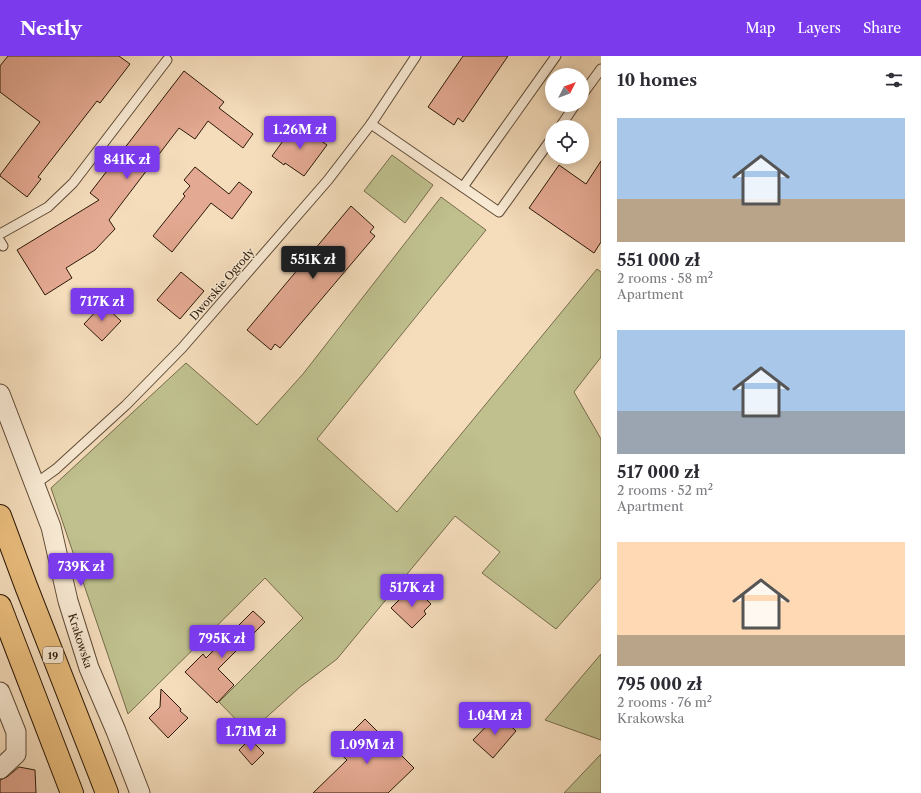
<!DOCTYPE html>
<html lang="en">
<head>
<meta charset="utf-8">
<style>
	body { margin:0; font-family:"Libre Caslon Text",serif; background:#f7f7f7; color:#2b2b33; height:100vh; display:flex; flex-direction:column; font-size:15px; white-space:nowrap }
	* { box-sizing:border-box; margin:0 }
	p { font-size:13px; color:#7c7c81 }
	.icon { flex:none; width:22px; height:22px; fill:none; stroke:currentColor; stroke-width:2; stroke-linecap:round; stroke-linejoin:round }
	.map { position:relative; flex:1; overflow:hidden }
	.panel { display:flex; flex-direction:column; background:#fff; width:320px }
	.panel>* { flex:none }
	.needle { width:26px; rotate:48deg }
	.fabs { position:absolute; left:545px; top:12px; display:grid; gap:8px }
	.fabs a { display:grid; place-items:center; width:44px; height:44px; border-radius:50%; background:#fff; box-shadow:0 2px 10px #0003; font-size:20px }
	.price { position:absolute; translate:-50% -34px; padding:0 9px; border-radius:4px; background:#7c3aed; color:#fff; font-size:13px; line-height:26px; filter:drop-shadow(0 1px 2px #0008) }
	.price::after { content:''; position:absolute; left:50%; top:24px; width:12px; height:9px; margin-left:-6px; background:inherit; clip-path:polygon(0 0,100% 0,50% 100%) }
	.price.selected { background:#222; color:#fff }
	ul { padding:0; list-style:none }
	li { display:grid; align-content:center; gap:8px; height:212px; padding:0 16px }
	li span { display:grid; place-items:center; height:124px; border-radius:0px; color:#555 }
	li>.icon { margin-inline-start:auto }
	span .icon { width:72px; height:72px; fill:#fffc; stroke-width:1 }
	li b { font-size:17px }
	h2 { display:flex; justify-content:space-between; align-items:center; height:48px; padding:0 16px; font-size:17px }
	header { display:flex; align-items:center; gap:24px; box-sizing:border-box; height:56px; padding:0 20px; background:#7c3aed; color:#fff }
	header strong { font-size:19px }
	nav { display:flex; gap:22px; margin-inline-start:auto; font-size:14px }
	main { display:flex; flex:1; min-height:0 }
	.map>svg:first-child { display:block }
	.green { fill:#bfc08e; stroke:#766c4b }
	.building { fill:#e4a992; stroke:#2c1908 }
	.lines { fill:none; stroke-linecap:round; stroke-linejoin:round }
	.service-casing { stroke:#5e4a35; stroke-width:11 }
	.minor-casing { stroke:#5e4a35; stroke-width:21 }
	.primary-casing { stroke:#2c1908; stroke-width:24 }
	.service { stroke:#f8e9d3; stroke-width:9 }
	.minor { stroke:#f8e9d3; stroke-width:19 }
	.primary { stroke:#eabe7e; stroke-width:22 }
	.labels { text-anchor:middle; stroke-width:3; stroke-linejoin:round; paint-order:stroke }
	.shield { fill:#f8e9d3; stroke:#695745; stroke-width:1 }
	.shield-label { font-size:10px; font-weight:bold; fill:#2c1908 }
	.street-label { font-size:11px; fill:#2c1908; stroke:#f8e9d3 }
</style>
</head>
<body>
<header>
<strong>Nestly</strong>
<nav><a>Map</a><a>Layers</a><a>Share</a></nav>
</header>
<main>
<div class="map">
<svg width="601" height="737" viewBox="0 0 601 737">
	<rect width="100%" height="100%" fill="#f5ddbc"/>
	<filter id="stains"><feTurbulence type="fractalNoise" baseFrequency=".005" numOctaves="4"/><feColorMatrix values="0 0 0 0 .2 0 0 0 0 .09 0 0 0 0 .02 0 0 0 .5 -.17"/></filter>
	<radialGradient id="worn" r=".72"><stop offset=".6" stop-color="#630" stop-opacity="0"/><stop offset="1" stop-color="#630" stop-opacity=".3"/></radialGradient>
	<!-- green -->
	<g class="green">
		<path d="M392 99 433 129 405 167 364 135Z"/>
		<path d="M441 141 486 174 317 383 397 456 597 213 601 216V301L574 336 601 383V522L556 573 482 517 500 496 455 460 337 603 300 631 249 677 219 646 303 562 265 522 128 658 51 432 186 307 257 369 303 318Z"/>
		<path d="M601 598V684L545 664Z"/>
		<path d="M601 698V737H564Z"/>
	</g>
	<!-- building -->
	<g class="building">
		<path d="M8 0H119L130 8 100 47 97 45 38 121 41 123 27 141 0 120V119L40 66 0 36V10Z"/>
		<path d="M463 0H508L463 66 458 62 454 69 428 51Z"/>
		<path d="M184 15 224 46 219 52 253 78 243 92 208 65 195 83 179 72 109 164 115 173 95 194 66 212 72 222 45 239 17 194 99 144 90 137Z"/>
		<path d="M296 67 327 89 304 120 285 107 284 109 272 100Z"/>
		<path d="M601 105V186L594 197 529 152 559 109 586 128Z"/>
		<path d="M195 111 229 138 239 126 252 136 232 163 211 147 172 196 153 180 185 140 183 138 190 130 184 124Z"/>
		<path d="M351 150 374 171 370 176 375 180 280 292 275 288 271 294 247 274Z"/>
		<path d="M181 216 204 235 180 263 157 244Z"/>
		<path d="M103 248 121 265 102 285 84 268Z"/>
		<path d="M415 532 431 548 424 555 426 558 412 572 391 552 406 537 408 539Z"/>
		<path d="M253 555 265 566 218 613 234 629 217 647 185 616 203 598 206 602Z"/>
		<path d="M161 633 181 653 180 655 188 662 168 682 149 662 160 651Z"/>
		<path d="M498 658 516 675 493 702 473 684Z"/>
		<path d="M365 663 414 712 388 737H313L347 704 335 693Z"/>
		<path d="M249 684 256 689 264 697 252 709 239 694Z"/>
		<path d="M19 711 35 714 36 737H0V724L7 721Z"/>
	</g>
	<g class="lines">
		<defs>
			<g id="service">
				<path d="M582 39 601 13"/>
				<path d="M371 68 499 156 552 82"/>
				<path d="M560 71 575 49"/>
				<path d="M463 131 556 0"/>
				<path d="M0 178 48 151 73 127 167 4"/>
				<path d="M0 185 3 190"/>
				<path d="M35 428 56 413 126 349 182 292 328 124 371 68 416 0"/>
			</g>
			<g id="minor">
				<path id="s1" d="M0 338 51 471 68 545 89 612 116 675 140 737"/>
				<path d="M0 636 16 676V698L0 713"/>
			</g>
			<g id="primary">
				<path d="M0 460 26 530 107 737"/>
				<path d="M0 550 72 737"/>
			</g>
		</defs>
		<!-- service casing -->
		<use href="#service" class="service-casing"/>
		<!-- minor casing -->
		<use href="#minor" class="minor-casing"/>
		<!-- primary casing -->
		<use href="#primary" class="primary-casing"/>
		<!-- service -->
		<use href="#service" class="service"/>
		<!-- minor -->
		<use href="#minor" class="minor"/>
		<!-- primary -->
		<use href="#primary" class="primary"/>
	</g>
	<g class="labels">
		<!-- shield labels -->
		<rect class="shield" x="43" y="591" width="20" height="16" rx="3"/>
		<g class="shield-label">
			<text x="53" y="603">19</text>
		</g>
		<!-- street labels -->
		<g class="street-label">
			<text transform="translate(222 228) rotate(-49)" y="4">Dworskie Ogrody</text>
			<text dy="4" stroke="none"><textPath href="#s1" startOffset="260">Krakowska</textPath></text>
		</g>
	</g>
	<rect width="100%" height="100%" filter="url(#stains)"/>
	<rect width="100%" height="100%" fill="url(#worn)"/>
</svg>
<div class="fabs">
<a><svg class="needle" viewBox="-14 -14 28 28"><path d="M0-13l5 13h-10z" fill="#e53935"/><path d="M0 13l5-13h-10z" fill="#7c7c81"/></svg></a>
<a><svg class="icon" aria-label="locate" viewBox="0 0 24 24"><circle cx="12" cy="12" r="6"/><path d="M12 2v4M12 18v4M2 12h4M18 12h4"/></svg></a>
</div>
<b class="price" style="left:300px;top:94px">1.26M zł</b>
<b class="price" style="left:127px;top:124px">841K zł</b>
<b class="price selected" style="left:313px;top:224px">551K zł</b>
<b class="price" style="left:102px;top:266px">717K zł</b>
<b class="price" style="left:81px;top:531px">739K zł</b>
<b class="price" style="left:412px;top:552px">517K zł</b>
<b class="price" style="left:222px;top:603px">795K zł</b>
<b class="price" style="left:495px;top:680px">1.04M zł</b>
<b class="price" style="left:251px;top:696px">1.71M zł</b>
<b class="price" style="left:367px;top:709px">1.09M zł</b>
</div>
<section class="panel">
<h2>10 homes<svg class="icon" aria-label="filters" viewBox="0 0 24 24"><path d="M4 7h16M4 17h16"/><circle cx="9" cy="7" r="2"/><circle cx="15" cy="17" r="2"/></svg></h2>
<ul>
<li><span style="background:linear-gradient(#a9c7e8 65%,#b9a48a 0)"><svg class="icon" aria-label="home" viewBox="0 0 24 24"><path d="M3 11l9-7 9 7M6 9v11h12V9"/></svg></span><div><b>551 000 zł</b><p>2 rooms · 58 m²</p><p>Apartment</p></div></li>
<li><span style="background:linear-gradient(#a9c7e8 65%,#9aa5b1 0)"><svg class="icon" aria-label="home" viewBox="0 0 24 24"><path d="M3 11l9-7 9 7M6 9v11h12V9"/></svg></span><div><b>517 000 zł</b><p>2 rooms · 52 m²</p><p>Apartment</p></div></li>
<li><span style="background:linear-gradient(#ffd9b3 75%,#b9a48a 0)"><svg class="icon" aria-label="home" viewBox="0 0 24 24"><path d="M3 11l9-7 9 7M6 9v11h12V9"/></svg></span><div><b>795 000 zł</b><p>2 rooms · 76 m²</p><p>Krakowska</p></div></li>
</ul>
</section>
</main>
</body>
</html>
